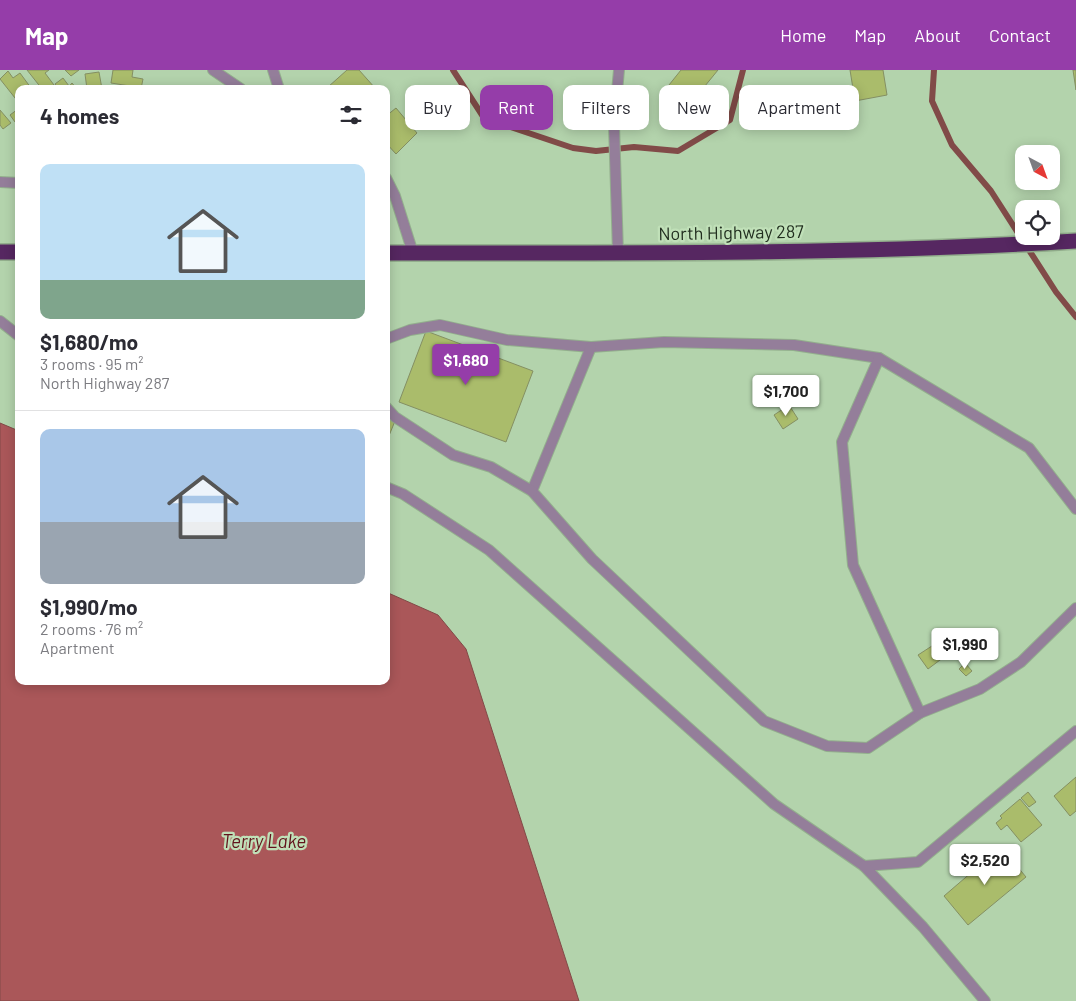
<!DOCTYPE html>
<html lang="en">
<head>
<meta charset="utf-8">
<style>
	body { margin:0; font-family:Barlow,sans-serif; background:#f7f7f7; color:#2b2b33; height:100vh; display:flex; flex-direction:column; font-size:19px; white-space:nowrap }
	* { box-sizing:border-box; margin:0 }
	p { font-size:16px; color:#7c7c81 }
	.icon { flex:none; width:28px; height:28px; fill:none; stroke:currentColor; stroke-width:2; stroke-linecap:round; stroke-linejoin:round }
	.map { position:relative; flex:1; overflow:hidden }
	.panel { position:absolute; left:15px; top:15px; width:375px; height:600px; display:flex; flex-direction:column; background:#fff; border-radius:10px; box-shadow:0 2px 12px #0003 }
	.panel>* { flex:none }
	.banner { position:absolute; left:405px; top:15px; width:475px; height:45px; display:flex; gap:10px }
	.needle { width:32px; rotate:139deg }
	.controls { position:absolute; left:1015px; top:75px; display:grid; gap:10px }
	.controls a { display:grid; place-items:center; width:45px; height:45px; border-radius:10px; background:#fff; box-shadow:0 2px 12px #0003; font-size:25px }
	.price { position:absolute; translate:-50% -42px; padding:0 11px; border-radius:5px; background:#fff; color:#222; font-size:16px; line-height:32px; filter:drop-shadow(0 1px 2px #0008) }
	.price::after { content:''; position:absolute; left:50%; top:30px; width:15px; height:11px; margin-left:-8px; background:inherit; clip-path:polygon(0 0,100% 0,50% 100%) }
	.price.current { background:#953da9; color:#fff }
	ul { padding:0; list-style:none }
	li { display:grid; align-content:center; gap:10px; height:265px; padding:0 25px }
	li+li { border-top:1px solid #e1e1e2 }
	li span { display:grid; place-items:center; height:155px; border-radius:10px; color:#555 }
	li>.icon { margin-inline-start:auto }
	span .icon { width:90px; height:90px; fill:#fffc; stroke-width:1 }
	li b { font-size:21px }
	h2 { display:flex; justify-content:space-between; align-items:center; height:60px; padding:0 25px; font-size:21px }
	.pill { padding:0 18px; border-radius:10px; background:#fff; box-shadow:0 2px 12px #0003; font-size:18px; line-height:45px }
	.pill.current { background:#953da9; color:#fff }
	header { display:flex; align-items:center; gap:30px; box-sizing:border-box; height:70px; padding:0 25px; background:#953da9; color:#fff }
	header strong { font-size:24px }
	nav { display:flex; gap:28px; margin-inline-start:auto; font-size:18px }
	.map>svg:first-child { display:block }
	.water { fill:#aa5759; stroke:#814b48 }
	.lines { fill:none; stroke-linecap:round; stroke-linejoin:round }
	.stream { stroke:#814b48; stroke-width:6 }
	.building { fill:#aabc6b; stroke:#848f63 }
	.lane-casing { stroke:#93af8d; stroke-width:12 }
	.street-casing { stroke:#93af8d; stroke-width:12 }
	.highway-casing { stroke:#93af8d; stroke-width:18 }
	.lane { stroke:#947e9a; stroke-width:10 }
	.street { stroke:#947e9a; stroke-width:10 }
	.highway { stroke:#562761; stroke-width:15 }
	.labels { text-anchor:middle; stroke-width:4.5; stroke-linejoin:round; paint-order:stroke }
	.street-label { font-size:18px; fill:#212e1f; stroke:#c0e0b8 }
	.water-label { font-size:19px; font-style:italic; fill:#62131c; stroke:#c0e0b8 }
</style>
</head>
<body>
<header>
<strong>Map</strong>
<nav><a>Home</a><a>Map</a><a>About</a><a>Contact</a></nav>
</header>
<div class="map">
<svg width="1076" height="931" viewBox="0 0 1076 931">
	<rect width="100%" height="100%" fill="#b3d3ac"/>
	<!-- water -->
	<path class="water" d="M0 353 19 361V611H386V522L438 545 466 579 579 931H0Z"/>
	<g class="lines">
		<!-- stream -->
		<g class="stream">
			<path d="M453 0 484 48 573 78 596 81 634 77 678 81 730 50 743 0"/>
			<path d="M934 0 932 31 952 75 991 121 1056 222 1076 247"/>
		</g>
	</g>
	<!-- building -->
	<g class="building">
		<path d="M27 0H49L45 3 57 19H42Z"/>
		<path d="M65 0H79L71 6Z"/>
		<path d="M113 0H133L132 7 143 9 141 19H129L130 16 111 13Z"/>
		<path d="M347 0H359L375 18 329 19 328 17Z"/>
		<path d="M681 0H718L687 38 665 20Z"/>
		<path d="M850 0H883L887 25 855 31Z"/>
		<path d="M1073 0H1076V20Z"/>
		<path d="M8 1 13 8 20 3 31 18 19 19V33L0 9Z"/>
		<path d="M99 2 102 19H87L85 4Z"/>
		<path d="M63 8 69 16 59 19 55 14Z"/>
		<path d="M72 13 77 19H67Z"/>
		<path d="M396 38 417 63 396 84 386 73V46Z"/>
		<path d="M18 39 19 50 15 52 10 45Z"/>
		<path d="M0 40 11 53 3 59 0 55Z"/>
		<path d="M426 261 533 301 506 372 399 332Z"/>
		<path d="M789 335 798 349 783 359 774 345Z"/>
		<path d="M386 348 395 351 386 373Z"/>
		<path d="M935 574 944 587 928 599 918 585Z"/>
		<path d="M965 593 972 601 966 606 959 599Z"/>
		<path d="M1076 707V741L1070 746 1054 726Z"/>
		<path d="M1028 722 1036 732 1029 737 1021 728Z"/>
		<path d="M1020 729 1042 755 1021 772 1007 755 1001 760 996 753 1002 748 1000 746Z"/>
		<path d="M1001 777 1026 807 968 855 944 826Z"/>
	</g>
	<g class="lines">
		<defs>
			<g id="lane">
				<path d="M213 0 241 19"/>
				<path d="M273 0 279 19"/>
				<path d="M386 108 395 126 413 183"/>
				<path d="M0 112 19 113"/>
				<path d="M0 251 19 266"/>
				<path d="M386 269 410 260 440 255 507 270 591 277 664 272 794 275 879 288 1029 378 1076 439"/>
				<path d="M591 277 532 421 592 489 764 651 827 676 868 678 920 643 980 619 1021 592 1076 538"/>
				<path d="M879 288 842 372 853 495 920 643"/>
				<path d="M386 337 395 347 453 385 491 397 532 421"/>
				<path d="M386 417 403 424 489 480 774 734 864 796 918 792 1076 661"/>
				<path d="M864 796 923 857 985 931"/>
			</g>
			<path id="street" d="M618 183 614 55 619 0"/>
			<g id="highway">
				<path d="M0 182H19"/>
				<path d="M386 183C616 183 847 185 1076 171"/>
			</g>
		</defs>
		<!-- lane casing -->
		<use href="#lane" class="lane-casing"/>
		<!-- street casing -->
		<use href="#street" class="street-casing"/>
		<!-- highway casing -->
		<use href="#highway" class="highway-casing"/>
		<!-- lane -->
		<use href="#lane" class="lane"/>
		<!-- street -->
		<use href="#street" class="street"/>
		<!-- highway -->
		<use href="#highway" class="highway"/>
	</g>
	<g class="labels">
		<!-- street labels -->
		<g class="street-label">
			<text transform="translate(731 163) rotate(-1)" y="6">North Highway 287</text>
		</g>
		<!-- water labels -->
		<g class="water-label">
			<text x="264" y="778">Terry Lake</text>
		</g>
	</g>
</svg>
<div class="controls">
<a><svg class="needle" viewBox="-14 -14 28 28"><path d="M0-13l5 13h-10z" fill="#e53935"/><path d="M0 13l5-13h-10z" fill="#7c7c81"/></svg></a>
<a><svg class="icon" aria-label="locate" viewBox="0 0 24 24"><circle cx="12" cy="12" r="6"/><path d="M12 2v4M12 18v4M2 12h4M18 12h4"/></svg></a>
</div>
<b class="price current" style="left:466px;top:316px">$1,680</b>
<b class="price" style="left:786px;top:347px">$1,700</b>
<b class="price" style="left:965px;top:600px">$1,990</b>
<b class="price" style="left:985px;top:816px">$2,520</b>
<div class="banner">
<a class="pill">Buy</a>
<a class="pill current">Rent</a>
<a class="pill">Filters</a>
<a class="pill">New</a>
<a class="pill">Apartment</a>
</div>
<section class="panel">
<h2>4 homes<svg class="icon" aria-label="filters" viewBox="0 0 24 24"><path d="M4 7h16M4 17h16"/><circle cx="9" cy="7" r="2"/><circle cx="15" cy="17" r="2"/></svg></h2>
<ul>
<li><span style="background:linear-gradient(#bfe0f5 75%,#7fa58c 0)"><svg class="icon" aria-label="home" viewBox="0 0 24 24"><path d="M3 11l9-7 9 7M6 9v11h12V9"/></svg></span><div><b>$1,680/mo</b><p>3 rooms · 95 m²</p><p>North Highway 287</p></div></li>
<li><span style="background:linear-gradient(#a9c7e8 60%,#9aa5b1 0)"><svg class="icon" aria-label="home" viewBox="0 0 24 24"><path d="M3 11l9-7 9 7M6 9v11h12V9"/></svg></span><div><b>$1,990/mo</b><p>2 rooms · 76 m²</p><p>Apartment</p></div></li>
</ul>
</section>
</div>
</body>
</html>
